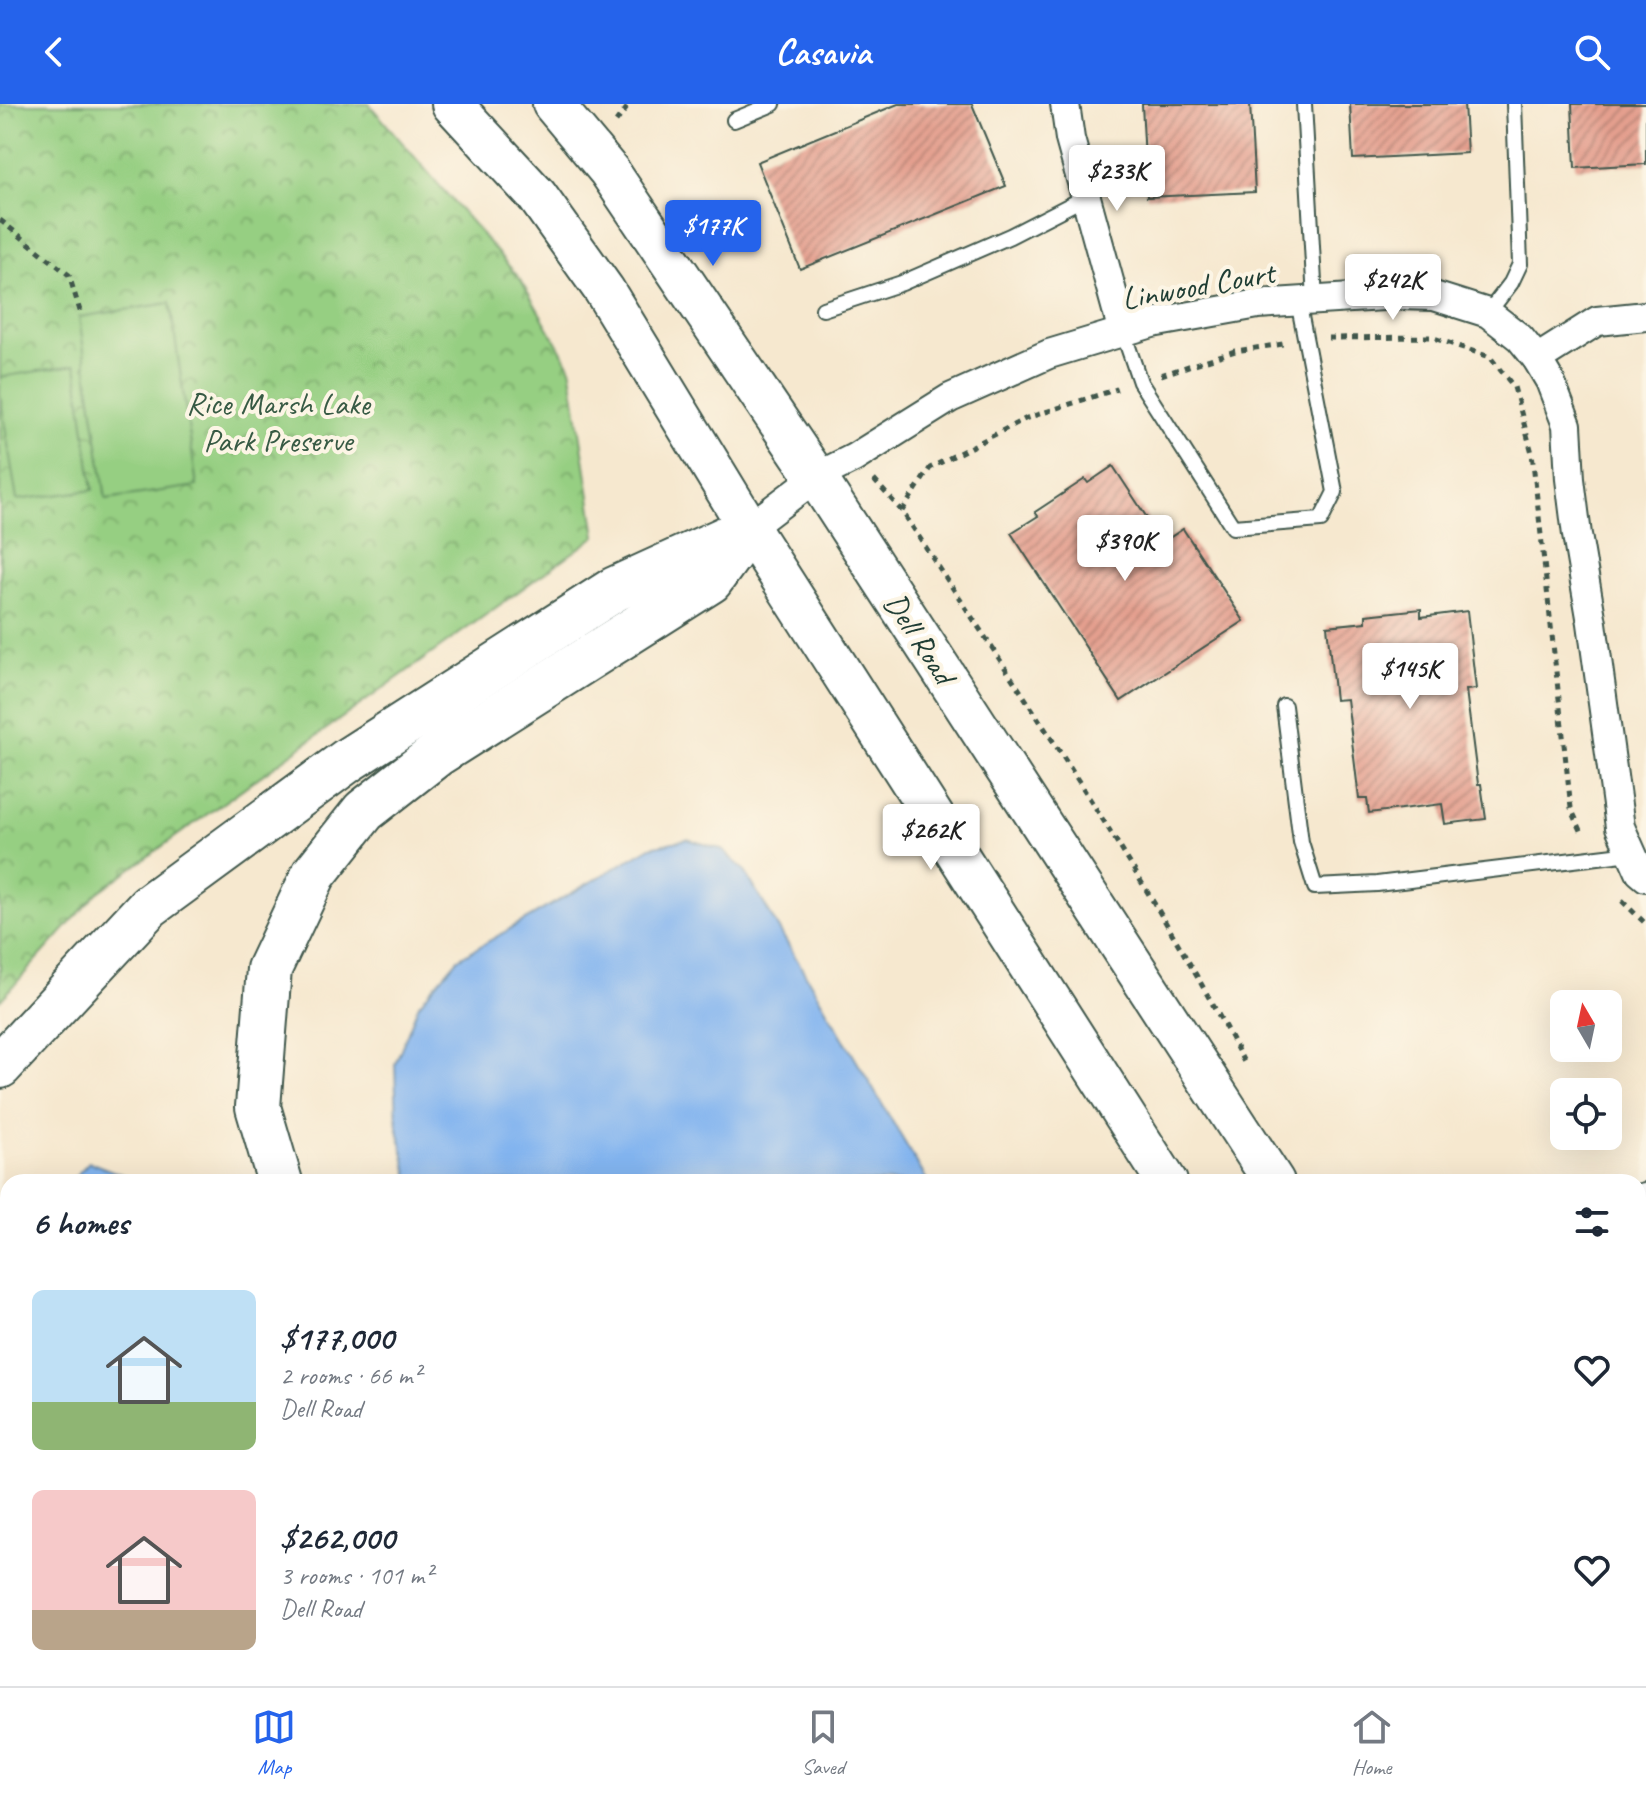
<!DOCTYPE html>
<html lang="en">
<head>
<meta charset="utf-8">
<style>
	body { margin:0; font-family:Caveat,sans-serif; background:#f6f6f7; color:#1f2937; height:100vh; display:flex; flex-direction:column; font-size:30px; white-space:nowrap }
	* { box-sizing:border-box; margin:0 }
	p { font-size:26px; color:#747a83 }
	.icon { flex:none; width:44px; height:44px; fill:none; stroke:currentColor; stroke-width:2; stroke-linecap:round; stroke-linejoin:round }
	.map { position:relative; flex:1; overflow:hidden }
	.panel { position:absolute; left:0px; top:1070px; width:1646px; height:512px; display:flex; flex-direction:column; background:#fff; border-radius:24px 24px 0 0; box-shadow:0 8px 32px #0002 }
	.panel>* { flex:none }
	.needle { width:52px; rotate:351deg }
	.buttons { position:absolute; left:1550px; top:886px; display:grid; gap:16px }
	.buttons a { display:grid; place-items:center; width:72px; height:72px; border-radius:12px; background:#fff; box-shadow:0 8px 32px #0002; font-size:40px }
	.price { position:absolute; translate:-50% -68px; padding:0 18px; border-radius:8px; background:#fff; color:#222; font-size:26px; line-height:52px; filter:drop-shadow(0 2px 4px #0008) }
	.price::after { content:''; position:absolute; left:50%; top:48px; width:24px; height:18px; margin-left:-12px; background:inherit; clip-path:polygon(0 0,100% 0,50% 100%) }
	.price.on { background:#2563eb; color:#fff }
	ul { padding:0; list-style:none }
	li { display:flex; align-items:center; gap:24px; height:200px; padding:0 32px }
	li span { display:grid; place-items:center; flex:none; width:224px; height:160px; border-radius:12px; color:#555 }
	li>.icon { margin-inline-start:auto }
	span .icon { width:96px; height:96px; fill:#fffc; stroke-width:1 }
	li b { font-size:34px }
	h2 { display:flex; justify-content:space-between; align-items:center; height:96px; padding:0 32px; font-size:34px }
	header { display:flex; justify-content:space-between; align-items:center; height:104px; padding:0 32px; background:#2563eb; color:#fff; font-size:36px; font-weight:700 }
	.menu { display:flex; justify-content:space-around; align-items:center; height:112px; border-top:2px solid #e0e1e3; background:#fff; font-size:22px; color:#747a83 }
	.menu a { display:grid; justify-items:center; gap:4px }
	.menu .on { color:#2563eb }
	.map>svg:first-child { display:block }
	.park { fill:url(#park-crowns); stroke:#5a865b; stroke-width:2 }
	.garden { fill:#96cf82; stroke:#5a865b; stroke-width:2 }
	.water { fill:#82b4ef; stroke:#507892; stroke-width:2 }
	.building { fill:url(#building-hatch) }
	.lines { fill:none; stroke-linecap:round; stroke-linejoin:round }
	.lane-casing { stroke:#3f574b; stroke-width:18 }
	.street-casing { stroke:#3f574b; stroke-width:32 }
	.secondary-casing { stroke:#3f574b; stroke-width:44 }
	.highway-casing { stroke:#3f574b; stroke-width:48 }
	.path { stroke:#3f574b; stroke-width:5; stroke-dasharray:6 6; stroke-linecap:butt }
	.lane { stroke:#fff; stroke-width:14 }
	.street { stroke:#fff; stroke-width:28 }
	.secondary { stroke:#fff; stroke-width:40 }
	.highway { stroke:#fff; stroke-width:44 }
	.labels { text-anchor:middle; stroke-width:8; stroke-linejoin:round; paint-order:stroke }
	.street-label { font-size:32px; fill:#1f3d34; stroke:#fcf5e5 }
	.park-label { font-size:32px; fill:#375a44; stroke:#fcf5e5 }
</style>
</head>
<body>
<header><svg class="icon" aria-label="back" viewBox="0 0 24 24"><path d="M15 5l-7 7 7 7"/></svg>Casavia<svg class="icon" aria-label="search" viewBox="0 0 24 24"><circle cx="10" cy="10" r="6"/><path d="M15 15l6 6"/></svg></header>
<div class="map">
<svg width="1646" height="1582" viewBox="0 0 1646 1582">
	<defs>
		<pattern id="park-crowns" width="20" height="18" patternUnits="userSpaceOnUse" patternTransform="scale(2)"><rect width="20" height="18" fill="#96cf82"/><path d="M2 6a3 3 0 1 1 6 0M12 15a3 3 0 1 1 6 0" fill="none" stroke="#7aa96b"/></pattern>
		<pattern id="building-hatch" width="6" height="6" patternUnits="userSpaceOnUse" patternTransform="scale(2)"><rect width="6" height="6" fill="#e49f8e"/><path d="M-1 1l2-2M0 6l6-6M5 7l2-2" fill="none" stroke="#b88375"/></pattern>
	</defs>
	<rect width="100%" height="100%" fill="#fcf5e5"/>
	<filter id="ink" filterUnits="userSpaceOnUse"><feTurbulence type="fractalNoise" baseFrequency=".0125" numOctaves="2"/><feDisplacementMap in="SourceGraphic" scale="16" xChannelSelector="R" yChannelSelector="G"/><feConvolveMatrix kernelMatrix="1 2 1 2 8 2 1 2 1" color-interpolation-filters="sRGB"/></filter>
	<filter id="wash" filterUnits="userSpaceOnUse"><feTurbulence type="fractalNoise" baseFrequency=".006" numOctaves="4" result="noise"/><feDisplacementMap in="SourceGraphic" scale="32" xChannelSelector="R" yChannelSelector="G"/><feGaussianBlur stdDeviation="1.8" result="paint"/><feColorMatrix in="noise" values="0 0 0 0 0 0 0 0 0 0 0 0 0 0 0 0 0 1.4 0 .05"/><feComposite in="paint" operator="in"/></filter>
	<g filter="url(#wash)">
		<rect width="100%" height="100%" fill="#f6e8cf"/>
		<!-- park -->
		<path class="park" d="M0 0H369L521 176 570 262 596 432 97 789 0 897Z"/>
		<!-- garden -->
		<g class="garden">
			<path d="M170 199 197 382 106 395 79 213Z"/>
			<path d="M76 261 93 386 17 396 0 291V273Z"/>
		</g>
		<!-- water -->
		<g class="water">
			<path d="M687 735 721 745 744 766 928 1078H410L397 1021 395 960 419 900 458 855 651 743Z"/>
			<path d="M89 1058 141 1078H70Z"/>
			<path d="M8 1153V1563L0 1566V1165Z"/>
		</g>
		<g id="blocks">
			<!-- building -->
			<g class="building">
				<path d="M898 0H972L1006 82 800 165 757 58Z"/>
				<path d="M1142 0H1250L1255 88 1147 93Z"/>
				<path d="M1350 0H1464L1467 49 1353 55Z"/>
				<path d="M1572 0H1646V60L1575 64Z"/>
				<path d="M1113 362 1163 438 1183 425 1244 517 1121 597 1011 429 1038 412 1035 408 1085 375 1088 379Z"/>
				<path d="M1421 505V513L1467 507 1476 585 1466 586 1478 680H1481L1486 715 1445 720 1442 700 1369 709 1367 695H1359L1347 595 1335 596 1327 522 1366 518V511Z"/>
			</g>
		</g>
	</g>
	<g filter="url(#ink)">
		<use href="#blocks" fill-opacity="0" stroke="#3f574b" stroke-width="2"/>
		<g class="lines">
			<defs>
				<g id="lane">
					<path d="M1304 0 1315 196"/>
					<path d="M734 16 773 0"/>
					<path d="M823 205 902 179 1010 132 1086 93"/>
					<path d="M1488 209 1511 179 1520 160 1514 0"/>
					<path d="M1123 228 1140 278 1233 423 1321 416 1335 388 1298 197"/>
					<path d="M1284 602 1301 738 1315 783 1377 780 1631 749"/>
				</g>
				<g id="street">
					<path d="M1065 0 1070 35 1123 228"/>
					<path d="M1537 255 1597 217 1646 212"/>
					<path d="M749 424 816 373 854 354 950 294 1049 250 1152 219 1258 200 1399 191 1434 192 1488 209 1520 234 1537 255 1550 277 1567 321 1570 375 1577 431 1592 519 1620 723 1640 768 1646 773"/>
				</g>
				<g id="secondary">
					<path d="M452 0 537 92 604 186 749 424 1167 1078"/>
					<path d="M553 0 609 67 816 373 1274 1078"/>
					<path d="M1487 1574 1492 1582"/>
					<path d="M1594 1574 1599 1582"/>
				</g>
				<g id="highway">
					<path d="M0 962 149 802 348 656 615 485 749 424"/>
					<path d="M280 1078 258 1003 269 865 314 770 364 707 437 650 710 477 748 425"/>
					<path d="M1638 1104 1646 1101"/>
					<path d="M1638 1139 1646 1136"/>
					<path d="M1638 1265 1646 1263"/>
					<path d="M313 1582 335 1574"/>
					<path d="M674 1582 696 1574"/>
				</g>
			</defs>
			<!-- lane casing -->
			<use href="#lane" class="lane-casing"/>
			<!-- street casing -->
			<use href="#street" class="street-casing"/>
			<!-- secondary casing -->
			<use href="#secondary" class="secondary-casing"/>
			<!-- highway casing -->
			<use href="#highway" class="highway-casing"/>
			<!-- path -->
			<g class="path">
				<path d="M616 18 630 0"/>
				<path d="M0 116 69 171 80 207"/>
				<path d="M1328 234 1431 233 1490 253 1514 283 1532 349 1571 704 1583 731"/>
				<path d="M1161 271 1235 247 1283 240"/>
				<path d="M874 376 902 407C1020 587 1143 767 1244 958"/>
				<path d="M902 407 930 364 1027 314 1117 285"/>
				<path d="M1622 797 1646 820"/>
				<path d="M1638 1573 1644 1582"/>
			</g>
			<!-- lane -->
			<use href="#lane" class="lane"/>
			<!-- street -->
			<use href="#street" class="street"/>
			<!-- secondary -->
			<use href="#secondary" class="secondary"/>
			<!-- highway -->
			<use href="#highway" class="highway"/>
		</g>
	</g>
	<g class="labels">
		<!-- street labels -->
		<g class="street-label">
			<text transform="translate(1198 181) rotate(-10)" y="11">Linwood Court</text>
			<text transform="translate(920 534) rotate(57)" y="11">Dell Road</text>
		</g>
		<!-- park labels -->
		<g class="park-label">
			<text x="278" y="310">Rice Marsh Lake<tspan x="278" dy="37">Park Preserve</tspan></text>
		</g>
	</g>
</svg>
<div class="buttons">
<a><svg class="needle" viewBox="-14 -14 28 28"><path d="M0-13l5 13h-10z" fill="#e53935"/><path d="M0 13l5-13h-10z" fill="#747a83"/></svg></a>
<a><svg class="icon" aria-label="locate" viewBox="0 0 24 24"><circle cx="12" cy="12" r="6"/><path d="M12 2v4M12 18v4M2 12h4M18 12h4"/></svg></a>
</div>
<b class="price" style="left:1117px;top:109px">$233K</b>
<b class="price on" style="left:713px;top:164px">$177K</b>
<b class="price" style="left:1393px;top:218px">$242K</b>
<b class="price" style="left:1125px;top:479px">$390K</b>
<b class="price" style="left:1410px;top:607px">$145K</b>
<b class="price" style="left:931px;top:768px">$262K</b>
<section class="panel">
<h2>6 homes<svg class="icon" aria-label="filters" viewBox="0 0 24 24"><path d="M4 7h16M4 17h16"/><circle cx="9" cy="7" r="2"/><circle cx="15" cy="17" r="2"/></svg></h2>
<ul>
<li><span style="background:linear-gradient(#bfe0f5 70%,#8fb573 0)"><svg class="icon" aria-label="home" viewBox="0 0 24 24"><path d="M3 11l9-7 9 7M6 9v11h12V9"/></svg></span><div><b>$177,000</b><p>2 rooms · 66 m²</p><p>Dell Road</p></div><svg class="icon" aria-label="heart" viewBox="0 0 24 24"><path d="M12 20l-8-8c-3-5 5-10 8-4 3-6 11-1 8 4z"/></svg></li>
<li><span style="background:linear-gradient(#f6c9c9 75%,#b9a48a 0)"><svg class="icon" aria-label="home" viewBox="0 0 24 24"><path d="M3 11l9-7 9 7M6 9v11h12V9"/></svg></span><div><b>$262,000</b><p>3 rooms · 101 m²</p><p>Dell Road</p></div><svg class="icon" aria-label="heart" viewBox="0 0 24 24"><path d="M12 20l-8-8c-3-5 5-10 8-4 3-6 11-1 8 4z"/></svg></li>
</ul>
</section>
</div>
<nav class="menu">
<a class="on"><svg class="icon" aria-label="map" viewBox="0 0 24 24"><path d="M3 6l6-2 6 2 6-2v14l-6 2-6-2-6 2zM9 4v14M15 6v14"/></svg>Map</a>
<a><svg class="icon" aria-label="saved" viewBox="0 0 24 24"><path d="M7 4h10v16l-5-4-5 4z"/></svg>Saved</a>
<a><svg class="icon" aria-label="home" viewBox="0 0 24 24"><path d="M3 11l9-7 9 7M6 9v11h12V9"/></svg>Home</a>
</nav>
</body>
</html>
